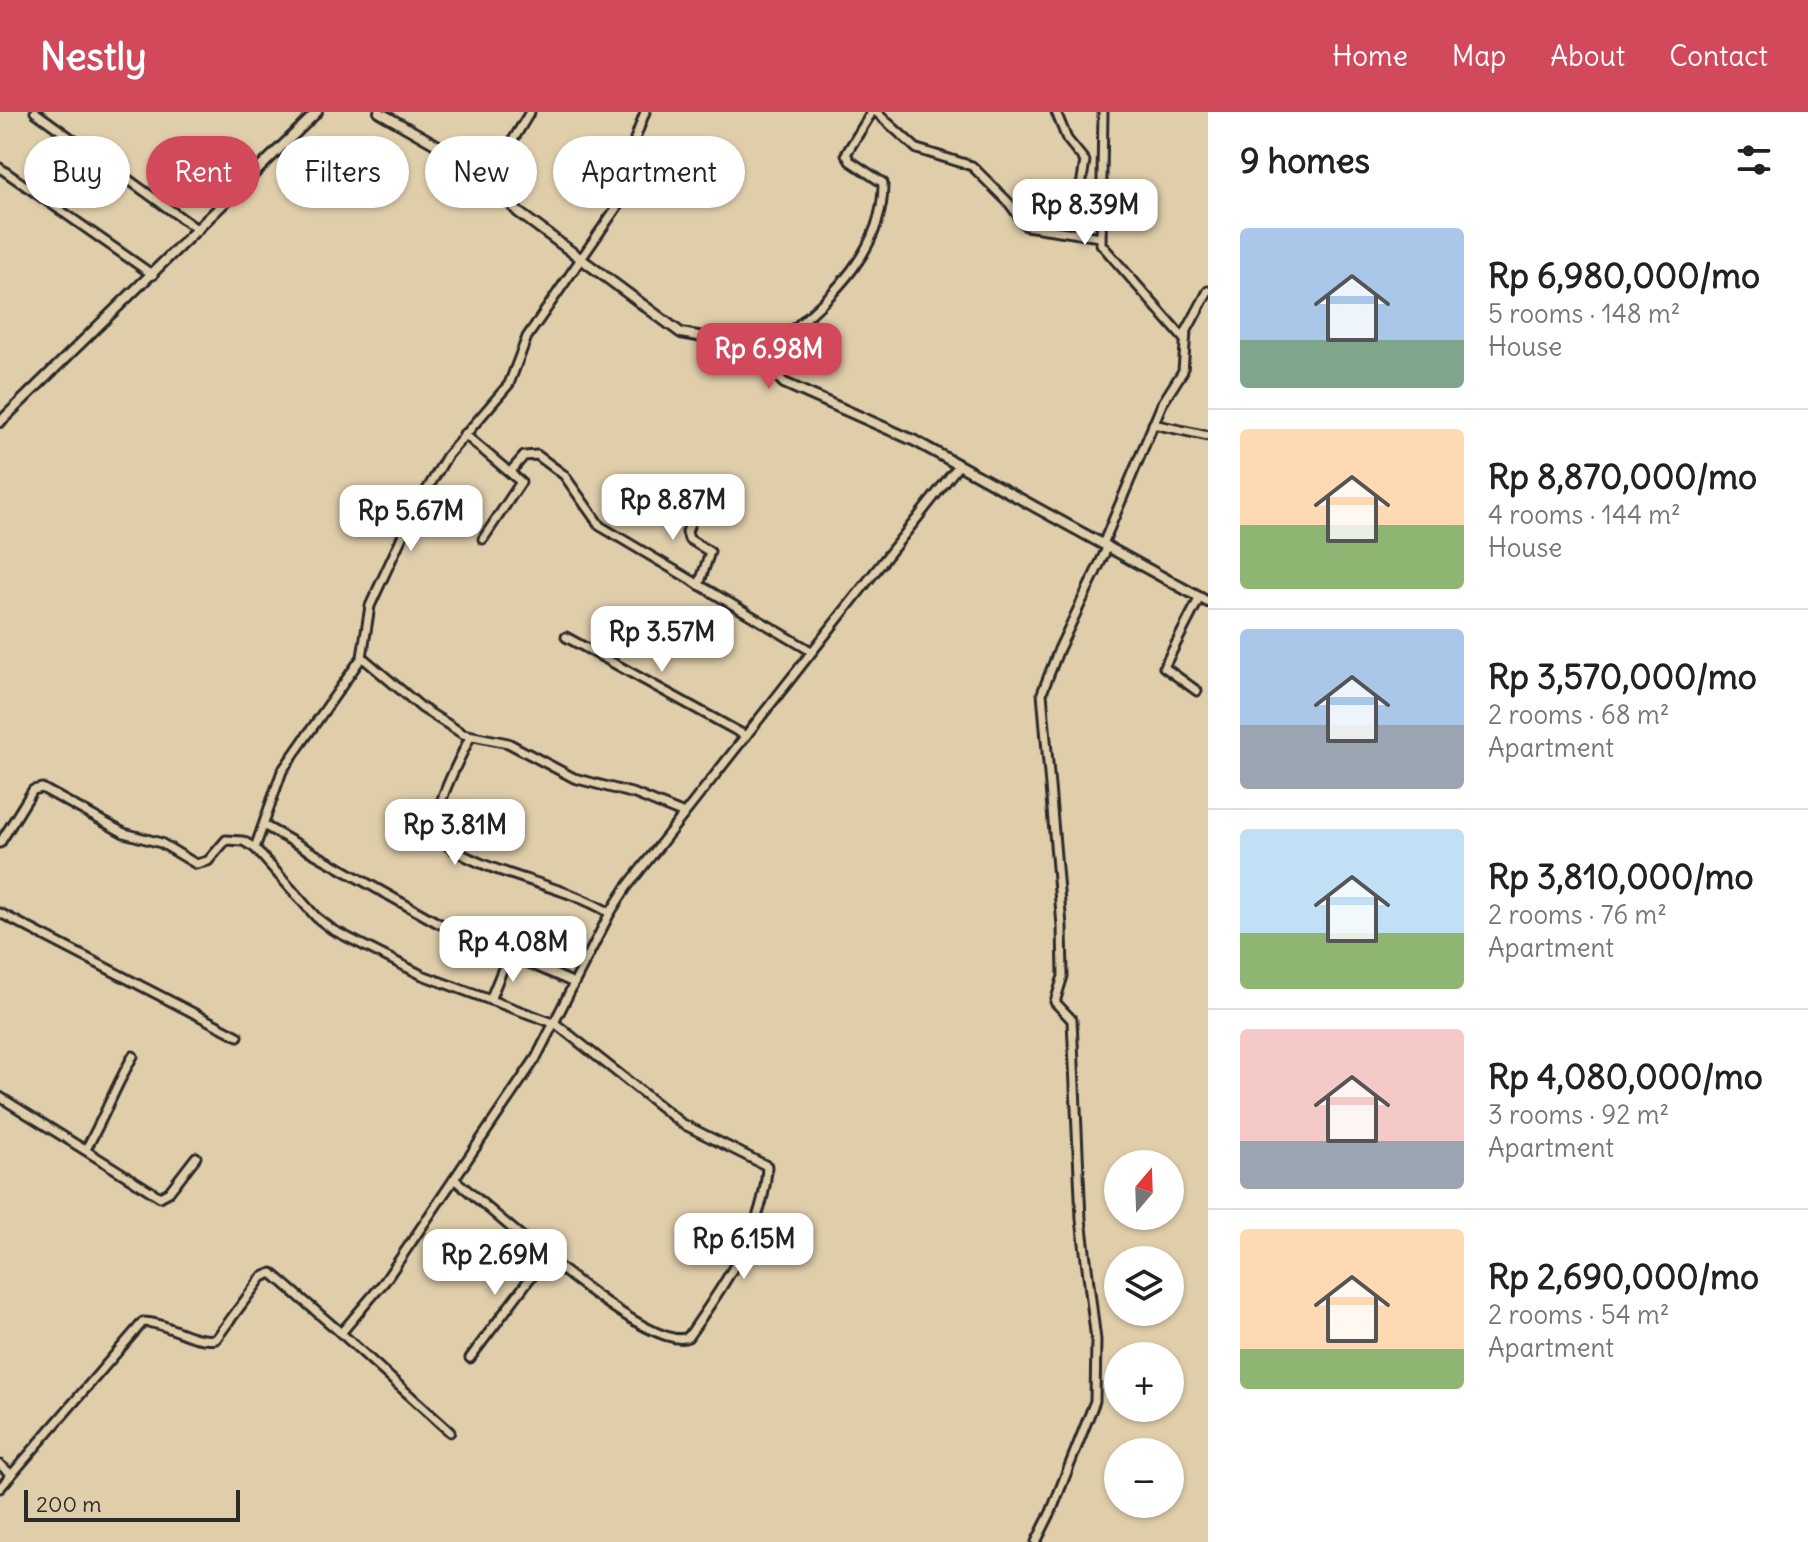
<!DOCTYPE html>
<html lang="en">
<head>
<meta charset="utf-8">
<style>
	body { margin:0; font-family:Delius,sans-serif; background:#f2f2f2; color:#222; height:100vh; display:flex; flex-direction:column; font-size:30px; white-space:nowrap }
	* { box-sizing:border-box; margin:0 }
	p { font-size:26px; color:#767676 }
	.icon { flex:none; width:44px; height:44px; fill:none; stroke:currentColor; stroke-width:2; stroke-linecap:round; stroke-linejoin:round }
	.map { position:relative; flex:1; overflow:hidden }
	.details { display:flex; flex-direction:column; background:#fff; width:600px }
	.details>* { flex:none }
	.hud { position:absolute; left:24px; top:24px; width:760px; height:72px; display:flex; gap:16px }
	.needle { width:52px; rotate:19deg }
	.tools { position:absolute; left:1104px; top:1038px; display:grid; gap:16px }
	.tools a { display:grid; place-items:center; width:80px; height:80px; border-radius:50%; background:#fff; box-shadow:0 2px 6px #0004; font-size:40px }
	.scale { position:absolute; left:24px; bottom:20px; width:216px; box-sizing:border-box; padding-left:8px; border:4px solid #2b2b2b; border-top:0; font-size:22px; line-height:28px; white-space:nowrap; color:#2b2b2b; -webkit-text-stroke:6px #e0ceab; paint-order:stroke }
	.price { position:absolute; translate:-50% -68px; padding:0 18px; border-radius:16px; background:#fff; color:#222; font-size:26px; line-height:52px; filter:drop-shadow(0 2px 4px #0008) }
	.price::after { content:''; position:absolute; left:50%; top:48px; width:24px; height:18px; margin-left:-12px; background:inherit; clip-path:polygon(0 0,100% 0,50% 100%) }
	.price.active { background:#d1495b; color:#fff }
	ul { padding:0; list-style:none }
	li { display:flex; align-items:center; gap:24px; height:200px; padding:0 32px }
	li+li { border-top:2px solid #e0e0e0 }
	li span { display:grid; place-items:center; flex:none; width:224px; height:160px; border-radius:8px; color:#555 }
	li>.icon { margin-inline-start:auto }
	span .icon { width:96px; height:96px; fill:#fffc; stroke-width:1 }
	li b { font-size:34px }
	h2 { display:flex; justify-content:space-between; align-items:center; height:96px; padding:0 32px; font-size:34px }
	.pill { padding:0 28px; border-radius:36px; background:#fff; box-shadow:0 2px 6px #0004; font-size:28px; line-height:72px }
	.pill.active { background:#d1495b; color:#fff }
	header { display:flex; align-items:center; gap:48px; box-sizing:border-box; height:112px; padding:0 40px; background:#d1495b; color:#fff }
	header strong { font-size:38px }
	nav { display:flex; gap:44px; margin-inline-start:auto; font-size:28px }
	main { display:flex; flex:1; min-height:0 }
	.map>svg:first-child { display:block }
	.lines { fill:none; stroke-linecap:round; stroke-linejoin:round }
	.minor-casing { stroke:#2b2b2b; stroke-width:13 }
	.tertiary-casing { stroke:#2b2b2b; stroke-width:14 }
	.minor { stroke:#e0ceab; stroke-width:7 }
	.tertiary { stroke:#e0ceab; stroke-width:8 }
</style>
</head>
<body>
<header>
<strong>Nestly</strong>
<nav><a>Home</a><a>Map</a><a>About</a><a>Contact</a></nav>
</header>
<main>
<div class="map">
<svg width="1208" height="1430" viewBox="0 0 1208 1430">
	<rect width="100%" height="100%" fill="#e0ceab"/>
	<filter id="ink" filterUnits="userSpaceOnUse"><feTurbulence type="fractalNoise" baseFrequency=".0125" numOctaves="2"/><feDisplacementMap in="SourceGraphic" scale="16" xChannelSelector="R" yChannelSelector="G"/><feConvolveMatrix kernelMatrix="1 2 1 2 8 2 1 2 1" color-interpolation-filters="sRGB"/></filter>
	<g filter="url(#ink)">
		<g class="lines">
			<defs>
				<g id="minor">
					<path d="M35 0 198 118"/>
					<path d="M876 0 917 37 972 54 1009 91 1026 114 1100 125"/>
					<path d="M1056 0 1067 27 1085 49 1078 92 1079 121"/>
					<path d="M1103 0 1101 132 1184 227"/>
					<path d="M0 56 153 163"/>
					<path d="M490 66 530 0"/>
					<path d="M759 248C812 199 884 151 883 71L850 49 846 42 872 0"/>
					<path d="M1153 312 1208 324"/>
					<path d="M464 322 521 370 483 427"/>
					<path d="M510 360 524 344 537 343 564 363 600 414 811 539"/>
					<path d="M677 374 689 377 700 385 687 420 689 427 710 440 699 473"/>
					<path d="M1103 432 1162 292 1183 259 1186 220 1208 179"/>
					<path d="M566 525 746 624"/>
					<path d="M362 545 422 596 463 622 508 631 574 666 635 682 684 702"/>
					<path d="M1197 579 1164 555 1200 485"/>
					<path d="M470 625C460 647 434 693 437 717 438 726 444 731 451 736 495 764 561 772 610 801"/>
					<path d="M265 714 438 811 574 871"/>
					<path d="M0 731 33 678 42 676 124 721 161 731 196 752 208 749 226 728 243 729 255 736 316 805 333 818 422 863 556 912 681 1011 767 1054C765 1117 722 1176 688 1225 649 1243 490 1096 454 1067"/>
					<path d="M255 736 282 659 362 545 370 494 412 403 447 344 509 272 527 225 646 53 635 27 645 0"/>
					<path d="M0 801 238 924"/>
					<path d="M490 888 508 844"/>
					<path d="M0 985 160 1085 169 1080 196 1045"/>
					<path d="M86 1037C104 1006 115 975 133 944"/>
					<path d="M341 1221 450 1320"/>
					<path d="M470 1246 546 1145"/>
					<path d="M0 1353 11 1362"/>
					<path d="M0 1376 143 1210C168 1210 191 1231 216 1227L262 1165 272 1161 341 1221 385 1169 536 946 610 801 626 776 959 353"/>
					<path d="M1036 1430 1051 1400 1095 1289 1096 1228 1081 1107 1072 908 1055 890 1063 864 1062 814 1042 581 1059 537 1108 434"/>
				</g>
				<g id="tertiary">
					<path d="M379 0 479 57 518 100 681 221 747 233 784 271 915 329 1208 490"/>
					<path d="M0 310 317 0"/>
				</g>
			</defs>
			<!-- minor casing -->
			<use href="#minor" class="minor-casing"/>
			<!-- tertiary casing -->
			<use href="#tertiary" class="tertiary-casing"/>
			<!-- minor -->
			<use href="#minor" class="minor"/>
			<!-- tertiary -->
			<use href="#tertiary" class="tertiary"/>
		</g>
	</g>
</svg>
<div class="tools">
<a><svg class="needle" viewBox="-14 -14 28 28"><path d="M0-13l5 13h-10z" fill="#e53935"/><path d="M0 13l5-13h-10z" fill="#767676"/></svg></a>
<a><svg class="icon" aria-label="layers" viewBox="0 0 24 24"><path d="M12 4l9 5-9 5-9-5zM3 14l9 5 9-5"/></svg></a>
<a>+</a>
<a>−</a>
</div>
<div class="scale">200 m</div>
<b class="price" style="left:1085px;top:135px">Rp 8.39M</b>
<b class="price active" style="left:769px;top:279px">Rp 6.98M</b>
<b class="price" style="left:673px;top:430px">Rp 8.87M</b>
<b class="price" style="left:411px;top:441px">Rp 5.67M</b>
<b class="price" style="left:662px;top:562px">Rp 3.57M</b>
<b class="price" style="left:455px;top:755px">Rp 3.81M</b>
<b class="price" style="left:513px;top:872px">Rp 4.08M</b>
<b class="price" style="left:744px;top:1169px">Rp 6.15M</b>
<b class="price" style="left:495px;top:1185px">Rp 2.69M</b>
<div class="hud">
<a class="pill">Buy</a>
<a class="pill active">Rent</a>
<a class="pill">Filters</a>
<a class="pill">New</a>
<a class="pill">Apartment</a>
</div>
</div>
<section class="details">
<h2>9 homes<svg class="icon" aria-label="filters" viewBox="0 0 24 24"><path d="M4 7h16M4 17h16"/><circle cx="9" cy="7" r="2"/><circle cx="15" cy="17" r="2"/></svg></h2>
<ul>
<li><span style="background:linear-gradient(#a9c7e8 70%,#7fa58c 0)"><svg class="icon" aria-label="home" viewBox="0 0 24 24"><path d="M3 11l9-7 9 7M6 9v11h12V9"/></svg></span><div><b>Rp 6,980,000/mo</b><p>5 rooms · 148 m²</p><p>House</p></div></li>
<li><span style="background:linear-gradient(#ffd9b3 60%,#8fb573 0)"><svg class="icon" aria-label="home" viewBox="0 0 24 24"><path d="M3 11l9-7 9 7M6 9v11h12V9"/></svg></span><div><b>Rp 8,870,000/mo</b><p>4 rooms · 144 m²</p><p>House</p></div></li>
<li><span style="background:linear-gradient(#a9c7e8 60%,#9aa5b1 0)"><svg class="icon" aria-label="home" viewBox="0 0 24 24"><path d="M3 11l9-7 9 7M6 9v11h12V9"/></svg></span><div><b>Rp 3,570,000/mo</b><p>2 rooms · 68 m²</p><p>Apartment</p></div></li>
<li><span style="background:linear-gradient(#bfe0f5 65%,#8fb573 0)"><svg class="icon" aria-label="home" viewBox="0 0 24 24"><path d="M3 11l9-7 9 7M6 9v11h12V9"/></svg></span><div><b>Rp 3,810,000/mo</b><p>2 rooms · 76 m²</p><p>Apartment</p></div></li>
<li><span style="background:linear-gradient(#f6c9c9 70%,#9aa5b1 0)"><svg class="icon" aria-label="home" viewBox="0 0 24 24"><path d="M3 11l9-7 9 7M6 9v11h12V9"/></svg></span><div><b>Rp 4,080,000/mo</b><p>3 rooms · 92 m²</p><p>Apartment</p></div></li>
<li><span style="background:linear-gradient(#ffd9b3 75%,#8fb573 0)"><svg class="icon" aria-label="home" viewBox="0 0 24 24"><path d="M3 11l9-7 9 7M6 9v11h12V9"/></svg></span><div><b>Rp 2,690,000/mo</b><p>2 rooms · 54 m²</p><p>Apartment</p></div></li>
</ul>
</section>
</main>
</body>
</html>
